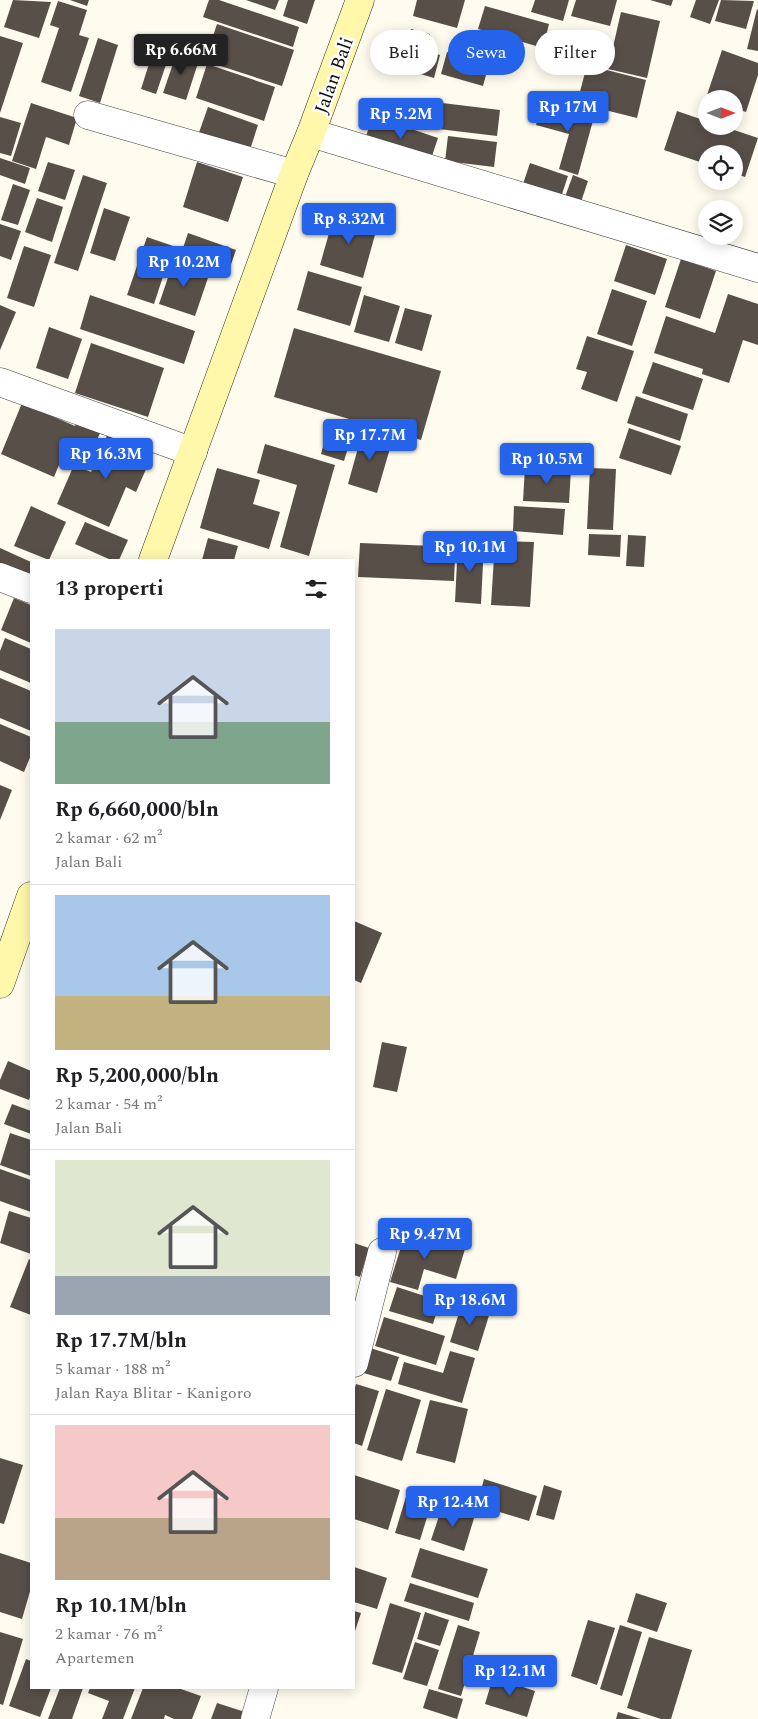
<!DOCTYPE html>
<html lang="id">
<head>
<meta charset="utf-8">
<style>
	body { margin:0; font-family:Spectral,serif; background:#f2f2f2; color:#202124; height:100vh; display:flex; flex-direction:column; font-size:19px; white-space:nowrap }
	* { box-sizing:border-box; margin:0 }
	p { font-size:16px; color:#757577 }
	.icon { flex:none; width:28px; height:28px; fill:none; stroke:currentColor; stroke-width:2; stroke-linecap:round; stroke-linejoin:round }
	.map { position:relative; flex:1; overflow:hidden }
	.details { position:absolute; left:30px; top:559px; width:325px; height:1130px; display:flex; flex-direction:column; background:#fff; border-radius:0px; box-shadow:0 2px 12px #0003 }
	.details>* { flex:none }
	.guide { position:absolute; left:370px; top:30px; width:312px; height:45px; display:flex; gap:10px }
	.needle { width:32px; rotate:90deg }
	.controls { position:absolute; left:698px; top:90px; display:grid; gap:10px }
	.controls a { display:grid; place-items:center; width:45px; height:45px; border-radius:50%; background:#fff; box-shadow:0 2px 12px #0003; font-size:25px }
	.price { position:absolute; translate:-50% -42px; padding:0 11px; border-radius:5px; background:#2563eb; color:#fff; font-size:16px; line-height:32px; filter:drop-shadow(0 1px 2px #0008) }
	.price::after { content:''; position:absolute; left:50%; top:30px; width:15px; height:11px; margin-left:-8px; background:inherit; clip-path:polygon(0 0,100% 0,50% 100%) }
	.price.on { background:#222; color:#fff }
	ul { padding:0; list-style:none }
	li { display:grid; align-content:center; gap:10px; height:265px; padding:0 25px }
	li+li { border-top:1px solid #e0e0e0 }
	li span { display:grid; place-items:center; height:155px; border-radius:0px; color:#555 }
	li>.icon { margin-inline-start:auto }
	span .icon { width:90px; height:90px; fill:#fffc; stroke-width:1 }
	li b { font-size:21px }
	h2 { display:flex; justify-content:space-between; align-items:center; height:60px; padding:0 25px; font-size:21px }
	.pill { padding:0 18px; border-radius:22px; background:#fff; box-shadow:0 2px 12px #0003; font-size:18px; line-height:45px }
	.pill.on { background:#2563eb; color:#fff }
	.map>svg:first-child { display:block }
	.building { fill:#584f49 }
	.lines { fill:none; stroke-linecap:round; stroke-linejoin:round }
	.street-casing { stroke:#414141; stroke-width:29 }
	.secondary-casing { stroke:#303030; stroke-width:29 }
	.street { stroke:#fff; stroke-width:28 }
	.secondary { stroke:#fff8aa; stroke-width:28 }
	.labels { text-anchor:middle; stroke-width:5; stroke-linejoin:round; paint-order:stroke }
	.street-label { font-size:19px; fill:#0e0e0e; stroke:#fff }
</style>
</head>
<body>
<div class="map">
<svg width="758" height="1719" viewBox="0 0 758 1719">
	<rect width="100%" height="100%" fill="#fffcef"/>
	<!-- building -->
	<g class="building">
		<path d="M13 0 51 2 39 38 4 27Z"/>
		<path d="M70 0H89L87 6Z"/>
		<path d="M209 0H219L299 27 293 47 203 17Z"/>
		<path d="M246 0H279L275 10Z"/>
		<path d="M288 0H315L307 24 283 16Z"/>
		<path d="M417 0H465L457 28 413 16Z"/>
		<path d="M535 0H569L563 21 531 12Z"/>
		<path d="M576 0H617L610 26 571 16Z"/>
		<path d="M650 0H673L671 6Z"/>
		<path d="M696 0H719L710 24 690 17Z"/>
		<path d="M721 0 754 1 746 29 715 21Z"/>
		<path d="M58 1 87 10 79 35 89 38 71 92 41 82 59 28 50 25Z"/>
		<path d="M485 6 549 24 543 48 478 29Z"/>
		<path d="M757 9 758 10V51L747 49Z"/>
		<path d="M621 12 660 21 647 78 608 69Z"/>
		<path d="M217 24 294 50 282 86 205 61Z"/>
		<path d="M411 29 430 34 425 51 440 55 434 78 380 62 386 40 407 45Z"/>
		<path d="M0 36 23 43 0 113Z"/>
		<path d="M98 38 118 45 100 103 79 96Z"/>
		<path d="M155 45 171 50 156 94 141 89Z"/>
		<path d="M722 50 758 63V75L746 112 734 108V99L706 98Z"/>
		<path d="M177 52 199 60 186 100 163 93Z"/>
		<path d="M447 52 489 64 483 86 441 74Z"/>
		<path d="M207 64 275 87 264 121 196 98Z"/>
		<path d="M587 65 646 80 637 118 577 103Z"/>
		<path d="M434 102 500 110 497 136 430 128Z"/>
		<path d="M542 102 594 117 578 175 559 169 569 134 536 125Z"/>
		<path d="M31 103 77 118 69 145 46 137 36 169 12 161Z"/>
		<path d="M208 107 258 125 247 159 196 141Z"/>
		<path d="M677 111 706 121V126H722L758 138 745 177 734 173V154H706V164L664 150Z"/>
		<path d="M373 116 438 138 429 165 364 142Z"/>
		<path d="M0 117 21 123 11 156 0 153Z"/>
		<path d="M448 136 497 142 494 167 445 161Z"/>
		<path d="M0 158 30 168 25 184 0 175Z"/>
		<path d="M48 162 75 170 65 200 38 191Z"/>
		<path d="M197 162 243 177 228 222 183 207Z"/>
		<path d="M530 163 568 176 558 206 520 193Z"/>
		<path d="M83 175 107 183 78 271 54 263Z"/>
		<path d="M573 175 588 181 578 211 562 205Z"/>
		<path d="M13 184 30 190 18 225 1 220Z"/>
		<path d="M37 198 63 207 52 242 25 232Z"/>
		<path d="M104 208 130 217 115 261 90 253Z"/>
		<path d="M335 212 378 224 363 278 320 265Z"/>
		<path d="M0 224 21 231 11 260 0 256Z"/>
		<path d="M188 233 236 250 228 273 180 257Z"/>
		<path d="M147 237 173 246 154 304 127 295Z"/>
		<path d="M626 245 667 259 655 295 614 281Z"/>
		<path d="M24 246 51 255 34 307 7 298Z"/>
		<path d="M681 259 716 271 700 319 665 307Z"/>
		<path d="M174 260 210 272 195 316 159 304Z"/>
		<path d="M308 271 362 287 350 326 297 310Z"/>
		<path d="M612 289 647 301 632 346 597 334Z"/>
		<path d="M728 294 758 304V345L743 340 729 383 702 374 703 369 654 353 666 316 715 333Z"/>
		<path d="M90 295 195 331 184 364 80 329Z"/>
		<path d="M364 295 400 306 389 342 354 332Z"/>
		<path d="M0 305 16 312 0 350Z"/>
		<path d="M405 308 432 315 422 351 395 343Z"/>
		<path d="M49 327 82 339 68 379 36 368Z"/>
		<path d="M294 328 441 371 421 440 274 397Z"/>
		<path d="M587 336 634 351 617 402 581 389 587 372 576 369Z"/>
		<path d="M91 343 164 368 148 417 75 393Z"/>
		<path d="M653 362 703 379 693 410 642 393Z"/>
		<path d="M636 396 688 414 680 441 627 423Z"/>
		<path d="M22 403 75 426 77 421 101 431 91 453 68 443 54 477 1 454Z"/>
		<path d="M330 421 354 428 344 461 321 454Z"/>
		<path d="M629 428 681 446 671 475 619 458Z"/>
		<path d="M363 430 393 438 377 493 348 484Z"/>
		<path d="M108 433 153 453 136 492 126 487 109 527 57 504 74 465 91 472Z"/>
		<path d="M265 444 335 465 309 556 280 547 297 485 257 473Z"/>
		<path d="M525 467 571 469 569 503 523 501Z"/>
		<path d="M217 468 260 480 253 504 280 512 269 549 200 528Z"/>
		<path d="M590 468 616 469 613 530 587 529Z"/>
		<path d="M31 506 66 522 49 560 14 546Z"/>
		<path d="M514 506 565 509 563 535 513 531Z"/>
		<path d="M85 522 128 540 119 560H111L75 544Z"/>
		<path d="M433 532 456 534 454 581 358 577 360 543 433 546Z"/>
		<path d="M589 534 621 535 620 557 588 555Z"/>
		<path d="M628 535 646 536 644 567 626 566Z"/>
		<path d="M208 538 238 546 234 560H202Z"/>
		<path d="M495 541 534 542 530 607 491 605Z"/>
		<path d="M458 542 484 543 481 604 455 602Z"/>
		<path d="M0 548 31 562V587L0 573Z"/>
		<path d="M14 598 31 605V643L1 630Z"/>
		<path d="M5 638 31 649V683L0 670V651Z"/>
		<path d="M0 678 31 691V731L0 718Z"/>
		<path d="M0 724 31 737V755L24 772 0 761Z"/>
		<path d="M0 785 12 790 0 820Z"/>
		<path d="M354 921 382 933 361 983 354 980Z"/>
		<path d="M382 1042 407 1047 397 1092 373 1087Z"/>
		<path d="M8 1061 31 1071V1094L29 1100 0 1089V1080Z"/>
		<path d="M12 1104 31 1111V1134L4 1124Z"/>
		<path d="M10 1133 31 1140V1176L0 1165Z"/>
		<path d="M0 1169 31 1180V1212L0 1201Z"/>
		<path d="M9 1211 31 1218V1254L0 1243Z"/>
		<path d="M406 1231 465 1249 456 1279 424 1269 418 1290 390 1282Z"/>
		<path d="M354 1243 369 1248 360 1277 354 1275Z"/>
		<path d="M29 1259 31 1260V1315L10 1307Z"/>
		<path d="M397 1287 440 1301 433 1324 389 1311Z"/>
		<path d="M463 1300 491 1309 478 1351 450 1342Z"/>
		<path d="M384 1317 445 1336 436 1365 375 1346Z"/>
		<path d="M367 1347 399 1357 391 1381 360 1372Z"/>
		<path d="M450 1351 475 1358 462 1403 398 1384 404 1362 443 1373Z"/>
		<path d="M356 1384 379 1391 362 1446 354 1443V1390Z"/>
		<path d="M386 1389 421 1400 402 1461 367 1450Z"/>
		<path d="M430 1400 468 1409 455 1463 416 1453Z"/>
		<path d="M0 1458 23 1465 4 1524 0 1523Z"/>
		<path d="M354 1475 400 1490 388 1530 354 1519Z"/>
		<path d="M484 1479 537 1496 529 1521 477 1505Z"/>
		<path d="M544 1485 562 1491 554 1520 536 1515Z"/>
		<path d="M408 1490 433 1498 420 1540 395 1533Z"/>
		<path d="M443 1504 475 1515 464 1551 431 1540Z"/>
		<path d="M420 1548 488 1569 478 1598 411 1577Z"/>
		<path d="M0 1553 31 1563V1588L22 1619 0 1612Z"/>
		<path d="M354 1567 387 1578 377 1609 354 1602Z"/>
		<path d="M410 1583 474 1603 469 1621 404 1601Z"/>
		<path d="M636 1593 667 1603 657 1632 627 1622Z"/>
		<path d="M390 1603 421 1613 402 1673 372 1664Z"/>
		<path d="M354 1611 361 1613 354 1634Z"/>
		<path d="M425 1612 449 1620 440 1646 417 1639Z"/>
		<path d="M588 1620 615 1628 597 1685 571 1676Z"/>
		<path d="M458 1625 480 1632 461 1696 438 1689Z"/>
		<path d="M620 1625 642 1632 622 1696 600 1689Z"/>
		<path d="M0 1632 23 1639 3 1705 0 1704Z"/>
		<path d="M649 1637 692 1650 671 1719H661L627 1708Z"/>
		<path d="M415 1642 439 1650 427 1686 403 1679Z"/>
		<path d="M26 1659 31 1661V1688H51L40 1717 9 1706Z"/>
		<path d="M493 1677 535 1691 527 1717 485 1704Z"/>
		<path d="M60 1688H83L72 1719H48Z"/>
		<path d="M90 1688H135L123 1719H102L109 1701 88 1693Z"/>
		<path d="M143 1688H178L201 1696 192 1719H174L165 1715 164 1719H131Z"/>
		<path d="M429 1689 463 1699 457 1719 423 1708Z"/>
		<path d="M217 1703 245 1712 243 1719H211Z"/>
		<path d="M618 1712 641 1719H616Z"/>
	</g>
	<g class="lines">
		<defs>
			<g id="street">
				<path d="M88 115 294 174"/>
				<path d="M311 133 758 268"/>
				<path d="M0 382 193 452"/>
				<path d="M0 577 31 589"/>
				<path d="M354 1363 382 1252"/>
				<path d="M255 1719 264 1688"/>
			</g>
			<g id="secondary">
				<path d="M153 560 294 174 311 133 360 0"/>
				<path d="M0 984 31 896"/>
			</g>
		</defs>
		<!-- street casing -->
		<use href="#street" class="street-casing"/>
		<!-- secondary casing -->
		<use href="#secondary" class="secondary-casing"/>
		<!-- street -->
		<use href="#street" class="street"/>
		<!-- secondary -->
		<use href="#secondary" class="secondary"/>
	</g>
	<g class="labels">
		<!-- street labels -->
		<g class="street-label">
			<text transform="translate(333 75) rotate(-70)" y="7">Jalan Bali</text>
		</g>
	</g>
</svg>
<div class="controls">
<a><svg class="needle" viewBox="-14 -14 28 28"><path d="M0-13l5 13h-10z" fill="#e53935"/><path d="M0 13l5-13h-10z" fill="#757577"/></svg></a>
<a><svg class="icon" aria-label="locate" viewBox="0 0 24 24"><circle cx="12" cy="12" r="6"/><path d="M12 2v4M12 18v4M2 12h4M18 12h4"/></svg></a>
<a><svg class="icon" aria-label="layers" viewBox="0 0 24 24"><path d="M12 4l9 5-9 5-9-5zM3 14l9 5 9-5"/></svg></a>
</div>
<b class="price on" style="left:181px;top:76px">Rp 6.66M</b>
<b class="price" style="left:568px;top:133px">Rp 17M</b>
<b class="price" style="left:401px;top:140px">Rp 5.2M</b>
<b class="price" style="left:349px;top:245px">Rp 8.32M</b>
<b class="price" style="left:184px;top:288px">Rp 10.2M</b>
<b class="price" style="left:370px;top:461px">Rp 17.7M</b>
<b class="price" style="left:106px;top:480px">Rp 16.3M</b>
<b class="price" style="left:547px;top:485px">Rp 10.5M</b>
<b class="price" style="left:470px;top:573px">Rp 10.1M</b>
<b class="price" style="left:425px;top:1260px">Rp 9.47M</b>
<b class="price" style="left:470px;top:1326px">Rp 18.6M</b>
<b class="price" style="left:453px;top:1528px">Rp 12.4M</b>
<b class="price" style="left:510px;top:1697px">Rp 12.1M</b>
<div class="guide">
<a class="pill">Beli</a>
<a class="pill on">Sewa</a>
<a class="pill">Filter</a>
</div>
<section class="details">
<h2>13 properti<svg class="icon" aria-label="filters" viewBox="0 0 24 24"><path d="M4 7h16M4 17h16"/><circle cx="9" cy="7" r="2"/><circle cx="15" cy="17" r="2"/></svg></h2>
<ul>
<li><span style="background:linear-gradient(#c9d6e8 60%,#7fa58c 0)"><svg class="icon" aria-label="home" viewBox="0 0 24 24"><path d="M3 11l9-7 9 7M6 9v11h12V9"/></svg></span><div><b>Rp 6,660,000/bln</b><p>2 kamar · 62 m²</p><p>Jalan Bali</p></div></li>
<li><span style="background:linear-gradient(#a9c7e8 65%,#c2b280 0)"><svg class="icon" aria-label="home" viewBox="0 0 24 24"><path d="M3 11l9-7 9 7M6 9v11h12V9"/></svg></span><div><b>Rp 5,200,000/bln</b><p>2 kamar · 54 m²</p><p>Jalan Bali</p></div></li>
<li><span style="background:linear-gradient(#dfe7d0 75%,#9aa5b1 0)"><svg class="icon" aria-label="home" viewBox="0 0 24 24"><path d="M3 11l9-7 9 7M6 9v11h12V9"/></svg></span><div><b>Rp 17.7M/bln</b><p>5 kamar · 188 m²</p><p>Jalan Raya Blitar - Kanigoro</p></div></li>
<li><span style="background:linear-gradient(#f6c9c9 60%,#b9a48a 0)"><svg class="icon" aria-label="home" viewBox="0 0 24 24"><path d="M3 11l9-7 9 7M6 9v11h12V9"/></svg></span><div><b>Rp 10.1M/bln</b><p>2 kamar · 76 m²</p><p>Apartemen</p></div></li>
</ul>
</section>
</div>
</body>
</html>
